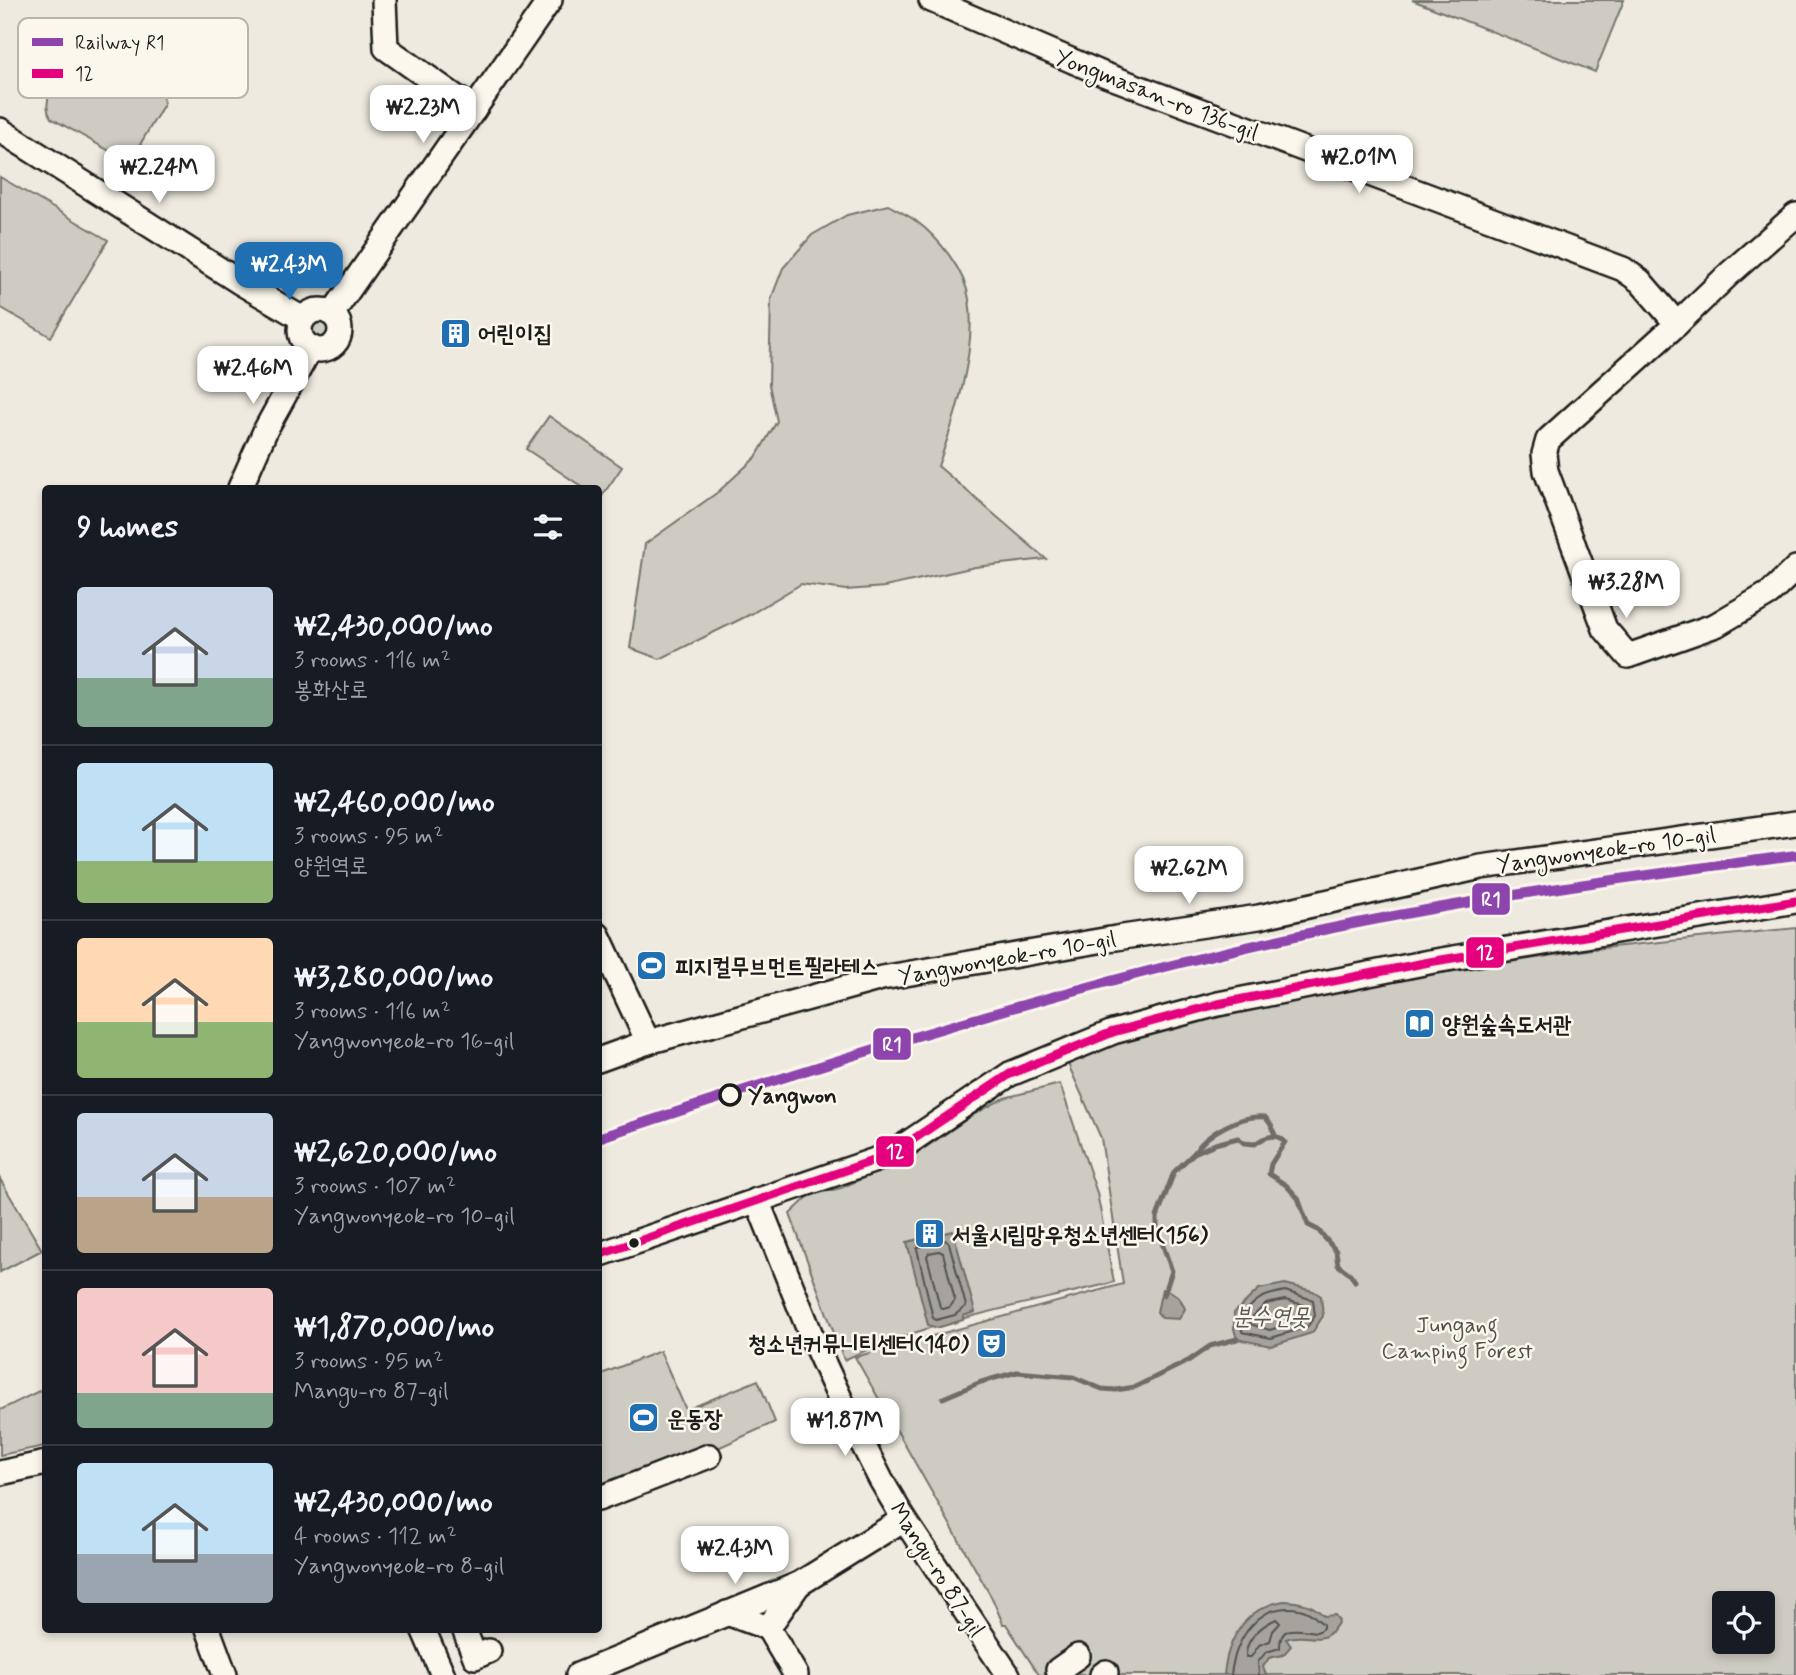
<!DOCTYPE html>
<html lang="en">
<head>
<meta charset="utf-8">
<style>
	body { margin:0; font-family:Mynerve,"Poor Story",sans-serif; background:#242831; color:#f1f3f6; height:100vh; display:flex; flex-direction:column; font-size:26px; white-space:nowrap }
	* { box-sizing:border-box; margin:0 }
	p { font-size:23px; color:#9ea1a6 }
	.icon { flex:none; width:38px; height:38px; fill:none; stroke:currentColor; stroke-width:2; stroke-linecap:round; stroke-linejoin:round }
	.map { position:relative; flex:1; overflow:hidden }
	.details { position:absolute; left:42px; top:485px; width:560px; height:1148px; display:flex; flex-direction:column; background:#171b24; border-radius:7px; box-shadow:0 4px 10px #0003 }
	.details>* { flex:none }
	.controls { position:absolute; left:1712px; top:1591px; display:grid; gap:14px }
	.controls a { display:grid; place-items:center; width:63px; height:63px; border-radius:7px; background:#171b24; box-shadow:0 4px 10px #0003; font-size:35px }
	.price { position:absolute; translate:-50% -60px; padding:0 16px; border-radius:14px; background:#fff; color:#222; font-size:23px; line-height:46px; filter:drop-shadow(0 2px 4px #0008) }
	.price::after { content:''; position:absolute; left:50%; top:42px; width:21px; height:16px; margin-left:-10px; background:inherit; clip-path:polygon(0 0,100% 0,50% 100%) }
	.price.active { background:#1f6fb2; color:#fff }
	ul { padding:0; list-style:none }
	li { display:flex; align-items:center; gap:21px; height:175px; padding:0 35px }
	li+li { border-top:2px solid #363941 }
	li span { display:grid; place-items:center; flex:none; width:196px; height:140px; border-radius:7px; color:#555 }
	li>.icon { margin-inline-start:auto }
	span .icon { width:84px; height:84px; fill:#fffc; stroke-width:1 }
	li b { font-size:30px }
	h2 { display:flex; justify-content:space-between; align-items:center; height:84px; padding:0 35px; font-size:30px }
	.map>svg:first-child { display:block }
	.green { fill:#ceccc2; stroke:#75746f; stroke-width:2; fill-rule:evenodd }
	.water { fill:#a6a39d; stroke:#6f6d69; stroke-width:2 }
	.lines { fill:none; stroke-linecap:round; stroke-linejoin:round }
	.shore { stroke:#535250; stroke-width:2 }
	.stream { stroke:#6f6d69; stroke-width:5 }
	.minor-casing { stroke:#1c1c1c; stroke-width:28 }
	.minor { stroke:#fbf7ec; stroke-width:23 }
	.bus-1-casing { stroke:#fbf7ec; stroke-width:14 }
	.bus-1 { stroke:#e5007d; stroke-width:9 }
	.rail-1-casing { stroke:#fbf7ec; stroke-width:16 }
	.rail-1 { stroke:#8e44ad; stroke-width:10 }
	.stop-dot { fill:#fbf7ec; stroke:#1c1c1c; stroke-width:3.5 }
	.bus-dot { fill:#1c1c1c; stroke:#fbf7ec; stroke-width:2.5 }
	.labels { text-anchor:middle; stroke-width:5; stroke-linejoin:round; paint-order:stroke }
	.street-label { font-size:23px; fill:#1c1c1c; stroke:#fbf7ec }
	.poi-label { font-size:23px; font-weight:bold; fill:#1c1c1c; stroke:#fbf7ec; text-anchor:start }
	.stop-label { font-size:23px; font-weight:bold; fill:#1c1c1c; stroke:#fbf7ec; text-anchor:start }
	.park-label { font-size:23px; fill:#51514e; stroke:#fbf7ec }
	.water-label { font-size:24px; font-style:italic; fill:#5a5956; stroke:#fbf7ec }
	.key { fill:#fbf7ec; stroke:#b8b5ae; stroke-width:2 }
	.key-label { font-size:19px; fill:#1c1c1c }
	.line-badge { stroke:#fbf7ec; stroke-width:2.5 }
	.badge-label { font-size:19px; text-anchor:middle; font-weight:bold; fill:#fff }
</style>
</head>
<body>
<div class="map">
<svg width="1796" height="1675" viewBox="0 0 1796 1675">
	<rect width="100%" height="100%" fill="#eeeadf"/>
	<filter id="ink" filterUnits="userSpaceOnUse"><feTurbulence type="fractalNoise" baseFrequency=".0143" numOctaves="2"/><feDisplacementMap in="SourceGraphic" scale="14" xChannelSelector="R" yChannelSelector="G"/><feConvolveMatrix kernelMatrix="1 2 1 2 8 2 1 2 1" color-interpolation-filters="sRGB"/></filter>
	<g filter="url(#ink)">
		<!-- green -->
		<g class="green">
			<path d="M1412 0H1624L1595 72Z"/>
			<path d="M86 49 92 51 163 97 164 104 132 158H122L51 118C46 110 47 104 49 95L75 53Z"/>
			<path d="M0 177 108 240 51 337 0 307Z"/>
			<path d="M888 205C897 210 908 215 916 221 939 238 965 271 969 299 977 350 955 419 938 466L1046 559 975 567 885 587 846 590 801 584 751 614 660 659 630 648 645 544 718 492 756 457 777 421 769 385 771 299 783 268 812 235 847 215Z"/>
			<circle cx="321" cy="329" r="13"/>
			<path d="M549 416 622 467 600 499 598 488H584L526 449Z"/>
			<path d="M1796 928V1675H1039L1006 1624H1003L993 1600 855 1357 1123 1284 1101 1138 1068 1064 1114 1041 1327 991 1593 949ZM1724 1603H1762V1642H1724Z"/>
			<path d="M1060 1084 1097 1193 1114 1282C1024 1305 928 1321 844 1360L790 1214 810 1195 841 1188 913 1156 973 1115 1004 1098Z"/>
			<path d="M0 1179 42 1250 0 1272Z"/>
			<path d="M660 1351 686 1410 758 1380 775 1422 599 1502V1375Z"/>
			<path d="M45 1388V1446L0 1455V1410Z"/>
		</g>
		<!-- water -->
		<g class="water">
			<path d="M953 1231 975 1312 963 1316V1320L937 1328 928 1325 907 1242Z"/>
			<path d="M1285 1284 1313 1291 1321 1296 1323 1316 1312 1333 1271 1346 1237 1339 1234 1329V1313L1259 1289Z"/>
			<path d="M1162 1289C1174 1292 1181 1297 1185 1309L1179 1319 1162 1318 1157 1312Z"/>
			<path d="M1284 1601C1301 1602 1313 1604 1324 1616L1335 1615 1339 1621C1323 1651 1309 1630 1286 1639L1291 1646 1283 1655 1269 1658 1263 1667 1266 1675H1224C1227 1639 1246 1607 1284 1601Z"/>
		</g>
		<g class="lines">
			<!-- shore -->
			<g class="shore">
				<path d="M945 1240 949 1243 966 1306 955 1315 936 1320 933 1318 917 1249 919 1247Z"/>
				<path d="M939 1251 943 1253 955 1300 950 1307 943 1309 940 1307 927 1256 929 1253Z"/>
				<path d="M1285 1291 1313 1300 1315 1316 1307 1327 1271 1338 1242 1332 1241 1316C1258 1298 1260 1296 1285 1291Z"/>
				<path d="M1285 1300 1304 1305 1306 1314 1304 1318 1270 1330 1250 1324V1319L1266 1304Z"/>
				<path d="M1276 1619 1280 1623 1273 1631 1270 1641 1259 1645 1251 1657H1246C1245 1639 1261 1626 1276 1619Z"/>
				<path d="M1231 1675C1235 1640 1258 1601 1299 1609 1310 1611 1315 1618 1323 1624V1628L1317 1632C1299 1630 1279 1623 1280 1648L1266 1652 1258 1662 1259 1675"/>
			</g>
			<!-- stream -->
			<g class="stream">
				<path d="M1194 1153C1206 1133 1242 1114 1265 1117L1272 1126 1275 1136"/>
				<path d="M1164 1295 1172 1271 1157 1229V1217L1174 1172 1194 1153 1215 1144 1238 1138 1244 1143 1255 1144C1264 1137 1276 1132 1285 1142L1271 1164 1269 1174 1286 1185 1298 1198 1308 1225 1318 1230 1336 1251 1338 1265 1350 1274 1355 1281"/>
				<path d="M943 1398 981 1382 1017 1372 1073 1377 1102 1389 1116 1390 1135 1387 1188 1361 1210 1346 1237 1339"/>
			</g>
			<defs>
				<g id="minor">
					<path d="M384 0 386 48 474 110"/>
					<path d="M931 0 1103 74 1623 269 1640 281 1677 324 1548 440 1544 454 1546 471 1605 629 1628 656 1716 625 1770 593 1796 568"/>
					<path d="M0 130 241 283 303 319"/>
					<circle cx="320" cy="330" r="20"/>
					<path d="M332 314 550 0"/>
					<path d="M1677 324 1729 274 1796 215"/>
					<path d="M240 488 266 429 311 347"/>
					<path d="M598 935 648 1042"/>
					<path d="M598 1060 648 1042 882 978 1116 938 1259 917 1481 867 1796 823"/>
					<path d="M757 1200 813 1340 844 1407 881 1480 904 1519 1008 1675"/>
					<path d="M598 1255 890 1155 1010 1074 1113 1032 1218 1004 1429 962 1796 901"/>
					<path d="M0 1473 46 1463"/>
					<path d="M598 1499 709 1456"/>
					<path d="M727 1613 768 1628 799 1584"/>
					<path d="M768 1628 796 1675"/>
					<path d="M208 1629 225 1675"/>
					<path d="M423 1629 443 1675"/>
					<path d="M464 1629 475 1657 489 1651"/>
					<path d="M578 1675 799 1584 904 1519"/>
					<path d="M1061 1675 1058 1670 1078 1656"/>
					<path d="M1102 1675 1106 1672"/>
				</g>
			</defs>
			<!-- minor casing -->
			<use href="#minor" class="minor-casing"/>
			<!-- minor -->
			<use href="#minor" class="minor"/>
			<defs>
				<path id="bus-1" d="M598 1255 890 1155 1010 1074 1113 1032 1218 1004 1429 962 1796 901"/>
			</defs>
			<!-- bus-1 casing -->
			<use href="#bus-1" class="bus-1-casing"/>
			<!-- bus-1 -->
			<use href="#bus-1" class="bus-1"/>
			<defs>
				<path id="rail-1" d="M598 1138C828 1062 1058 988 1295 936 1460 900 1628 877 1796 855"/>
			</defs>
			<!-- rail-1 casing -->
			<use href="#rail-1" class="rail-1-casing"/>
			<!-- rail-1 -->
			<use href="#rail-1" class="rail-1"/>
		</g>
	</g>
	<!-- icons -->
	<defs>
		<symbol id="building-square" viewBox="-11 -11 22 22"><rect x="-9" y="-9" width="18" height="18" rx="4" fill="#1f6fb2" stroke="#fbf7ec"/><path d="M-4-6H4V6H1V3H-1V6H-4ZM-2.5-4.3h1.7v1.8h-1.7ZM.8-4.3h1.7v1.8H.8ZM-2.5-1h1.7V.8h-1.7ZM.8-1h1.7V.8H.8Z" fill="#fff"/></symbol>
		<symbol id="stadium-square" viewBox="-11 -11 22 22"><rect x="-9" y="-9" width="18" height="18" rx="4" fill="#1f6fb2" stroke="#fbf7ec"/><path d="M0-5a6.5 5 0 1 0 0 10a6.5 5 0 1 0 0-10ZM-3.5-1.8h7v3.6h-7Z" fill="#fff"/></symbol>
		<symbol id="library-square" viewBox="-11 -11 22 22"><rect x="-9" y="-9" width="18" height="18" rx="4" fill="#1f6fb2" stroke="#fbf7ec"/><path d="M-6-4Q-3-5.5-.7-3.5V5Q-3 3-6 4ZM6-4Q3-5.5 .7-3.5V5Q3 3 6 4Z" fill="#fff"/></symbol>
		<symbol id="theatre-square" viewBox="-11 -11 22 22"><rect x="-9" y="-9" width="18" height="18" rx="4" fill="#1f6fb2" stroke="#fbf7ec"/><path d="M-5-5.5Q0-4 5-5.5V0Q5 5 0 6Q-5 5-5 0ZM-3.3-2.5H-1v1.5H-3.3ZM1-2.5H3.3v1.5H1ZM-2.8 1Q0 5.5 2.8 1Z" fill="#fff"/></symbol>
	</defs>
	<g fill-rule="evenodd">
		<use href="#building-square" x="438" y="316" width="35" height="35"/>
		<use href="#stadium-square" x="634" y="948" width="35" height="35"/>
		<use href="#library-square" x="1402" y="1006" width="35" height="35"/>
		<use href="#building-square" x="912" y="1216" width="35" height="35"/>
		<use href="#theatre-square" x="974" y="1326" width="35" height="35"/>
		<use href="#stadium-square" x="626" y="1400" width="35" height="35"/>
	</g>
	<!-- markers -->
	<circle class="stop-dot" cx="730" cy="1095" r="10"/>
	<circle class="bus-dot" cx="634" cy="1243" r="6"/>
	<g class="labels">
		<!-- street labels -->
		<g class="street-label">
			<text transform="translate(1157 94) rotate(21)" y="8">Yongmasan-ro 136-gil</text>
			<text transform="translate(1606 849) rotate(-8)" y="8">Yangwonyeok-ro 10-gil</text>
			<text transform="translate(1007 957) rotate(-10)" y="8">Yangwonyeok-ro 10-gil</text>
			<text transform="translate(938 1569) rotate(57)" y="8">Mangu-ro 87-gil</text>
		</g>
		<!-- poi labels -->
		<g class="poi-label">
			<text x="478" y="341">어린이집</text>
			<text x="675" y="974">피지컬무브먼트필라테스</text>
			<text x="1442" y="1032">양원숲속도서관</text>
			<text x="952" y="1242">서울시립망우청소년센터(156)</text>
			<text x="969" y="1351" text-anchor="end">청소년커뮤니티센터(140)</text>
			<text x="667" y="1426">운동장</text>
		</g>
		<!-- stop labels -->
		<g class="stop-label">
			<text x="748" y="1103">Yangwon</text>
		</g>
		<!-- park labels -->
		<g class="park-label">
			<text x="1457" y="1332">Jungang<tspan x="1457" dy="26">Camping Forest</tspan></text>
		</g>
		<!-- water labels -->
		<g class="water-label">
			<text x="1271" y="1324">분수연못</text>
		</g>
	</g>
	<!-- legend -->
	<rect x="18" y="18" width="230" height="80" rx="10" class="key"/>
	<rect x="32" y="38" width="31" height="8" fill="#8e44ad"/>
	<rect x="32" y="69" width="31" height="9" fill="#e5007d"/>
	<g class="key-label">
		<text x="75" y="49">Railway R1</text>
		<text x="75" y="80">12</text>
	</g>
	<g class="line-badge">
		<rect x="1471" y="882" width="40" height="34" rx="7" fill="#8e44ad"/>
		<rect x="1465" y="936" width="40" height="33" rx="7" fill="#e5007d"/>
		<rect x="872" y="1027" width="40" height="34" rx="7" fill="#8e44ad"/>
		<rect x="875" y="1135" width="40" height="33" rx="7" fill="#e5007d"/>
	</g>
	<g class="badge-label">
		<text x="1491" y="906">R1</text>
		<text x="1485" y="959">12</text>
		<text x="892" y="1051">R1</text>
		<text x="895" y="1158">12</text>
	</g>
</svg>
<div class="controls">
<a><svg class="icon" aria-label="locate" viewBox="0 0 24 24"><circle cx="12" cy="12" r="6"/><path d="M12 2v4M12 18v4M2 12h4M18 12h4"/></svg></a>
</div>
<b class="price" style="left:423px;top:145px">₩2.23M</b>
<b class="price" style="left:1359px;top:195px">₩2.01M</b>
<b class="price" style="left:159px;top:205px">₩2.24M</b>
<b class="price active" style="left:289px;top:302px">₩2.43M</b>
<b class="price" style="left:253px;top:406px">₩2.46M</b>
<b class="price" style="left:1626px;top:620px">₩3.28M</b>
<b class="price" style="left:1189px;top:906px">₩2.62M</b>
<b class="price" style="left:845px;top:1458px">₩1.87M</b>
<b class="price" style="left:735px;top:1586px">₩2.43M</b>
<section class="details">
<h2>9 homes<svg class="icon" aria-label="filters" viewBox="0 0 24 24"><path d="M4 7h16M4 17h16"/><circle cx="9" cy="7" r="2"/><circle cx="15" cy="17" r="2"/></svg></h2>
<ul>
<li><span style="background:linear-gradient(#c9d6e8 65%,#7fa58c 0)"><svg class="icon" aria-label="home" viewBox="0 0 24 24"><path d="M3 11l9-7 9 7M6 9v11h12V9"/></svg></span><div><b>₩2,430,000/mo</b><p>3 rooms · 116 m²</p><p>봉화산로</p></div></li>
<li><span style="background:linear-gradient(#bfe0f5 70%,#8fb573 0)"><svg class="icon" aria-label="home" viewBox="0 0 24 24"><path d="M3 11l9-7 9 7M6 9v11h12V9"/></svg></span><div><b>₩2,460,000/mo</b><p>3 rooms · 95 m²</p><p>양원역로</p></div></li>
<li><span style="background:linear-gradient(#ffd9b3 60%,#8fb573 0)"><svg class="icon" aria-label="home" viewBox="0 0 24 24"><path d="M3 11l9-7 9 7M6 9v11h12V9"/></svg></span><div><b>₩3,280,000/mo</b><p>3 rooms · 116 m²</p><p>Yangwonyeok-ro 16-gil</p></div></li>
<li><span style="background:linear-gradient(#c9d6e8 60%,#b9a48a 0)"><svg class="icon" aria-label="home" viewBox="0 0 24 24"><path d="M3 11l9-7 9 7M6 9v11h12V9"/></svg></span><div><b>₩2,620,000/mo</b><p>3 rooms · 107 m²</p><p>Yangwonyeok-ro 10-gil</p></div></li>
<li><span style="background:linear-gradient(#f6c9c9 75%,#7fa58c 0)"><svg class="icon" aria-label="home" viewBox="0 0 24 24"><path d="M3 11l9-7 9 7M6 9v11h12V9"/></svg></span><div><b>₩1,870,000/mo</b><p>3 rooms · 95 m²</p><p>Mangu-ro 87-gil</p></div></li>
<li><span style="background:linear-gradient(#bfe0f5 65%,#9aa5b1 0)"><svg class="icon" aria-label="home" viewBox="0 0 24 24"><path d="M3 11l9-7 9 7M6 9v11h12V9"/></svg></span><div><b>₩2,430,000/mo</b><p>4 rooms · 112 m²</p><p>Yangwonyeok-ro 8-gil</p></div></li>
</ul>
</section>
</div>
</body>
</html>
